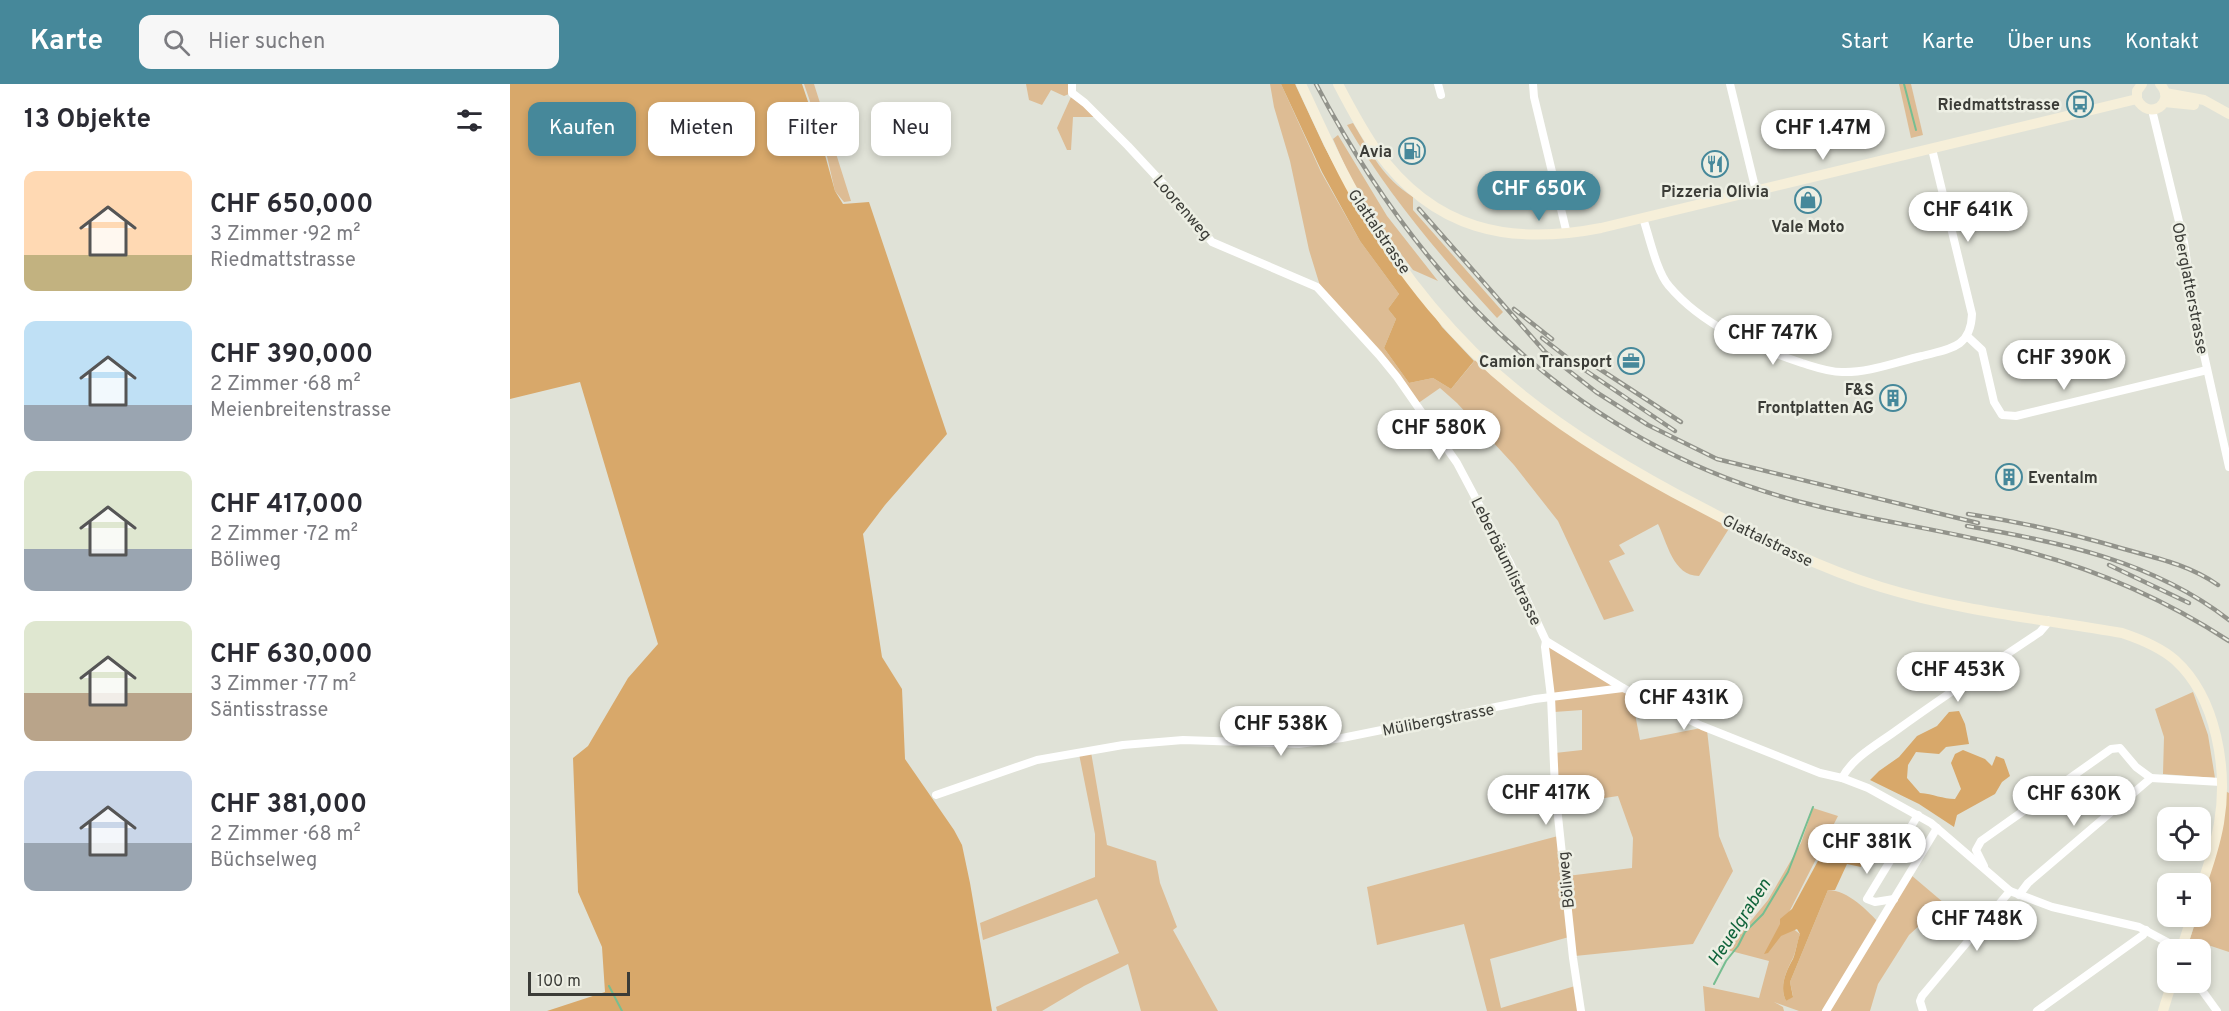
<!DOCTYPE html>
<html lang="de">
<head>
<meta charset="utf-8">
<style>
	body { margin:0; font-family:Overpass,sans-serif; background:#f7f7f7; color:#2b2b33; height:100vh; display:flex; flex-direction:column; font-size:22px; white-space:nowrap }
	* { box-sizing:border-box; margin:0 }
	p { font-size:20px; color:#7c7c81 }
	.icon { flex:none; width:33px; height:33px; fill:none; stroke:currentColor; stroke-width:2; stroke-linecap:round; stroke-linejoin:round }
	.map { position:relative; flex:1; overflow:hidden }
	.details { display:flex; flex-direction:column; background:#fff; width:510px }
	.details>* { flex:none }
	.banner { position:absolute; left:18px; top:18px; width:570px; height:54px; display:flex; gap:12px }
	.fabs { position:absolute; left:1647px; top:723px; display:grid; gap:12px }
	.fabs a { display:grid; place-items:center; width:54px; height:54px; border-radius:12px; background:#fff; box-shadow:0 3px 9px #0003; font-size:30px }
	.scale { position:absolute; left:18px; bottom:15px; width:102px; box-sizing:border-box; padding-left:6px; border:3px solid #3b3c37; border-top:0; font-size:16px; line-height:21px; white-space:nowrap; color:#3b3c37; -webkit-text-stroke:4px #edefe4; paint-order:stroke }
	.price { position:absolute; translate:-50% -51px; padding:0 14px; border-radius:21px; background:#fff; color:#222; font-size:20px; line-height:39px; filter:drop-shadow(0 2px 3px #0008) }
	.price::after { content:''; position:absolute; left:50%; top:36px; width:18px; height:14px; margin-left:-9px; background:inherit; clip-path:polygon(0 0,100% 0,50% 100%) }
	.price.current { background:#46889a; color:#fff }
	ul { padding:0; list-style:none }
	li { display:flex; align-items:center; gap:18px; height:150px; padding:0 24px }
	li span { display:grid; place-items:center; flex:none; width:168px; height:120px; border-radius:12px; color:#555 }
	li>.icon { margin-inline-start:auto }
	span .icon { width:72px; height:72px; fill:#fffc; stroke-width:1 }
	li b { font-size:26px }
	h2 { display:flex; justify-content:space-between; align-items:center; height:72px; padding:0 24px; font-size:26px }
	.pill { padding:0 21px; border-radius:12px; background:#fff; box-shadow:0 3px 9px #0003; font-size:21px; line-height:54px }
	.pill.current { background:#46889a; color:#fff }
	header { display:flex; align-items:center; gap:36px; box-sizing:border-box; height:84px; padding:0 30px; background:#46889a; color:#fff }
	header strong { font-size:28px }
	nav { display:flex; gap:33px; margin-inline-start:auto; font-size:21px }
	.search { width:420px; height:54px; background:#f7f7f7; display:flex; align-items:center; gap:15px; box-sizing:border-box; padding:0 21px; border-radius:12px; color:#7c7c81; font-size:22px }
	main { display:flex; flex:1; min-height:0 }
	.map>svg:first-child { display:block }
	.green { fill:#ddbc94 }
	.forest { fill:#d8a86a }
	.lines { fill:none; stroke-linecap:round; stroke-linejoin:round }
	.stream { stroke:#76be91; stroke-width:2 }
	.street { stroke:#fff; stroke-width:8 }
	.secondary { stroke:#f6efd9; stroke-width:10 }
	.rail-casing { stroke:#92938b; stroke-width:4.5 }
	.rail { stroke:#edefe4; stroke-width:2; stroke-dasharray:7; stroke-linecap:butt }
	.labels { text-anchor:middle; stroke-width:5; stroke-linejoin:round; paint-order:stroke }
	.poi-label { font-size:16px; font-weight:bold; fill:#3b3c37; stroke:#edefe4; text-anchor:end }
	.street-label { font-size:16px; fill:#3b3c37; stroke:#edefe4 }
	.water-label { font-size:18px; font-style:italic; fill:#10643b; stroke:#edefe4 }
</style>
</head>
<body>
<header>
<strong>Karte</strong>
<div class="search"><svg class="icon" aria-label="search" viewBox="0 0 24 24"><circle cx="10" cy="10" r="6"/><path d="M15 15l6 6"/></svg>Hier suchen</div>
<nav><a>Start</a><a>Karte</a><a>Über uns</a><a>Kontakt</a></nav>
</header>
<main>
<section class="details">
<h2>13 Objekte<svg class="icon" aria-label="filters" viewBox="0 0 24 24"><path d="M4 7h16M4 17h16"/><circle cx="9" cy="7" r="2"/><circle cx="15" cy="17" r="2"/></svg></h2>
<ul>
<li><span style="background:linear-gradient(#ffd9b3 70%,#c2b280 0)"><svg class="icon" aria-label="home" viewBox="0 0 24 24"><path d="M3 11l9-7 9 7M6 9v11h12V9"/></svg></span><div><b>CHF 650,000</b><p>3 Zimmer · 92 m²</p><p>Riedmattstrasse</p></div></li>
<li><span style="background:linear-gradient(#bfe0f5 70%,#9aa5b1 0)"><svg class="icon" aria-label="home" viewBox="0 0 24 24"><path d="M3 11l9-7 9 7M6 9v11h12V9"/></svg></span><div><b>CHF 390,000</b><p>2 Zimmer · 68 m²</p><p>Meienbreitenstrasse</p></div></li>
<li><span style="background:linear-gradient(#dfe7d0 65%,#9aa5b1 0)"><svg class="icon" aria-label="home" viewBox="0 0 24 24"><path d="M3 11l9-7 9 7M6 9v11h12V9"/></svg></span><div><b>CHF 417,000</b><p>2 Zimmer · 72 m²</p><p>Böliweg</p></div></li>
<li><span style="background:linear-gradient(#dfe7d0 60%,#b9a48a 0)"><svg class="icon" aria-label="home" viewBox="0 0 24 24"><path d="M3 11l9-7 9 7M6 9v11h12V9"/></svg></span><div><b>CHF 630,000</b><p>3 Zimmer · 77 m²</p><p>Säntisstrasse</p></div></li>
<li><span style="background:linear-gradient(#c9d6e8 60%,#9aa5b1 0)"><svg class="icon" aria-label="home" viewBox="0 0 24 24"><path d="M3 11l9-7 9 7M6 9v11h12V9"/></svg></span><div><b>CHF 381,000</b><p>2 Zimmer · 68 m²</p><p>Büchselweg</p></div></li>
</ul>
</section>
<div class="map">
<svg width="1719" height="927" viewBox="0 0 1719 927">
	<rect width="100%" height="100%" fill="#e0e2d7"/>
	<!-- green -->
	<g class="green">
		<path d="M294 0H304L341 117 334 118 325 107 313 55Z"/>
		<path d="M516 0H561L559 10 554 12 541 6 532 21 519 16Z"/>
		<path d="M760 0H771L811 88 850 157 889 210 878 225 886 235 874 264 899 299 923 294 941 305 966 275 1003 308 1220 443 1189 492C1163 492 1157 458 1148 440L1109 461 1115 470 1099 477 1124 527 1094 536 1048 437 1004 381 947 319 930 304 907 320 811 205 799 166 780 77 764 23Z"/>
		<path d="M1389 0H1401L1413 51 1401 54Z"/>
		<path d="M561 13 589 33H563L561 66H557L547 44Z"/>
		<path d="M843 39C861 69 873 94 903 113V126L993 228 987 234C931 173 879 112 837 41Z"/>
		<path d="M828 51 877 132 928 197 903 186 873 146 843 100 823 55Z"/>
		<path d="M1037 559 1121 609 1130 656 1191 644 1197 646 1209 752 1223 787 1183 860 1065 872 1057 792 1122 784 1123 754 1108 712 1049 721 1045 669 1072 666V626L1044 628Z"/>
		<path d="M1683 608 1698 651 1705 694 1653 690 1654 653 1645 625Z"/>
		<path d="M581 668 597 761 646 777 650 799 667 843 663 846 708 927H631L618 880 574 902 532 927H487L486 923 609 869 587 815 473 856 470 839 585 793V750L569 670Z"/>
		<path d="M1715 707 1719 709V868L1680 855 1687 833 1690 832 1691 821 1702 783Z"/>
		<path d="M1303 724 1328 732 1274 838 1290 850C1287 858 1286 867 1283 874 1276 887 1269 903 1276 917L1283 912 1280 898 1318 806C1338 806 1358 827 1371 841L1401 791 1434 819 1399 851 1368 900 1360 927H1289L1264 918 1273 923 1274 927H1195L1193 902 1249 914 1259 877 1217 866 1258 816 1291 759Z"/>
		<path d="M1048 752 1059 853 980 875 991 924 1065 902 1069 927H977L954 840 867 861 857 803Z"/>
	</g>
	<!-- forest -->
	<g class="forest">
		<path d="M0 0H292L310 53 325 107 333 120 359 118 437 350 375 421 353 450 372 573 392 605 395 675 444 746 452 761 460 799 482 927H37L95 908 92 863 68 808 63 674 78 662 118 594 148 560 70 298 0 315Z"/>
		<path d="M771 0H785L814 62 835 101 932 243 964 277 941 305 923 294 899 299 874 264 886 235 878 225 889 210 850 157 812 88Z"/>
		<path d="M1449 627 1455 640 1459 660 1436 663 1429 670 1406 668 1398 681 1397 694 1410 709C1423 710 1433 715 1445 715L1451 705 1441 679 1445 670 1453 666 1475 675 1482 682 1486 672 1494 675 1500 692 1492 698 1485 710 1447 731 1444 743 1409 720 1360 696 1369 687 1389 673 1407 652 1427 642 1439 628Z"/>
		<path d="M1316 762 1328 773 1350 769 1351 783 1337 780 1325 806H1318L1280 898 1283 913 1276 917C1269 903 1276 887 1283 875 1286 868 1287 858 1290 850L1287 845 1271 852 1258 869 1254 870 1270 840V835L1282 825Z"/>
	</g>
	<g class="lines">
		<!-- stream -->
		<g class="stream">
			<path d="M1394 0 1406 46"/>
			<path d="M1204 900 1216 877 1228 862 1235 848 1253 830 1278 788 1303 723"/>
			<path d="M99 902 112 927"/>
		</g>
		<!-- street -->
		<g class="street">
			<path d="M562 0V9L575 19 618 62 658 105 702 158 807 203 869 271 887 293 947 379 999 477 1036 557 1113 604 1192 642 1310 689 1332 694 1358 704 1421 739 1500 807 1542 823 1629 843 1659 859 1672 863"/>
			<path d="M928 0 931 11"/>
			<path d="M1023 0 1024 13 1057 150"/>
			<path d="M1220 0 1246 107"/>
			<path d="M1642 26 1674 158 1684 226 1719 383"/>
			<path d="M1133 134C1139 152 1147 189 1159 202 1193 242 1244 263 1292 279 1305 283 1318 288 1332 288 1358 289 1386 278 1412 272 1439 265 1461 264 1462 230L1422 65"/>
			<path d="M1457 252 1472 266 1484 318 1492 331 1506 332 1697 286"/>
			<path d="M1036 557 1035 563 1041 613 1045 704 1063 874 1071 927"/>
			<path d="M1332 694C1343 673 1368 660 1387 646 1434 612 1482 580 1530 548L1536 541 1537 536"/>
			<path d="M1641 694 1711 698"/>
			<path d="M426 711 527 676 613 661 673 656 789 660 832 654 1025 615 1113 604"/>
			<path d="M1474 782 1466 766 1471 757 1601 665 1610 664 1626 683 1641 694"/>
			<path d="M1509 811 1518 799 1641 694"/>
			<path d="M1384 815 1365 818 1357 815 1408 731"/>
			<path d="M1686 898 1707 927"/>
			<path d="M1316 927 1427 744"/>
			<path d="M1413 927 1410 917 1412 912 1500 807"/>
			<path d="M1527 927 1633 851 1636 846"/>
		</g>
		<!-- secondary -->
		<g class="secondary">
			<path d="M791 0C811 43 830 86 854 126 892 191 946 258 1005 305 1062 352 1129 391 1195 425 1252 455 1309 484 1371 503 1449 527 1532 535 1612 549 1630 555 1650 563 1665 576 1707 614 1718 686 1709 739 1705 762 1698 783 1690 805"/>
			<path d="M828 0C840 23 852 46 867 67 924 146 999 162 1091 144L1627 15"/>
			<path d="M1632 0 1627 7V15C1639 38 1667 19 1650 0"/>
			<path d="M1655 9 1694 16 1719 30"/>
			<path d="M1654 18 1684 21"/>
			<path d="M1671 866 1682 832"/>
			<path d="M1653 927 1662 898"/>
		</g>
		<defs>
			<g id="rail">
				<path d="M806 0C915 207 1074 367 1307 422 1376 439 1447 448 1515 467 1588 486 1656 516 1719 557"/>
				<path d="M909 125 1035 268 1086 308 1138 341 1207 375 1468 439"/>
				<path d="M1004 225 1042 255"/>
				<path d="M1032 254 1063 278 1165 347"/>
				<path d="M1085 282 1171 338"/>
				<path d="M1458 430C1511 438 1563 450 1614 465 1647 474 1679 481 1708 501"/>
				<path d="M1457 442C1550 458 1643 477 1719 536"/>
				<path d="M1599 481 1679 519"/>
			</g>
		</defs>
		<!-- rail casing -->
		<use href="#rail" class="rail-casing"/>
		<!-- rail -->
		<use href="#rail" class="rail"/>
	</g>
	<!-- icons -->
	<defs>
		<symbol id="bus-ring" viewBox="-11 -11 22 22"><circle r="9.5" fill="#edefe4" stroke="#46889a" stroke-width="1.5"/><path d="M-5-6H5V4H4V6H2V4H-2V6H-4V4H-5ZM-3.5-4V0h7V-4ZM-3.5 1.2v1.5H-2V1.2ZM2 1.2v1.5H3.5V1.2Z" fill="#46889a"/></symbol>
		<symbol id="fuel-ring" viewBox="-11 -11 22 22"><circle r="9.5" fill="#edefe4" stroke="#46889a" stroke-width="1.5"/><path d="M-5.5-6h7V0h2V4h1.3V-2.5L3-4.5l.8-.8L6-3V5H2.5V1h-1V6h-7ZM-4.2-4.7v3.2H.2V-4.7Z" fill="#46889a"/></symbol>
		<symbol id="restaurant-ring" viewBox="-11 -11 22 22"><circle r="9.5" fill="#edefe4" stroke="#46889a" stroke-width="1.5"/><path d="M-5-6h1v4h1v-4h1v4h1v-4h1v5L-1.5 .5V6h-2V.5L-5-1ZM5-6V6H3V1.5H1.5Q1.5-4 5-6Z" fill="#46889a"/></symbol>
		<symbol id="shop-ring" viewBox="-11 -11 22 22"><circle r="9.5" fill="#edefe4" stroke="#46889a" stroke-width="1.5"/><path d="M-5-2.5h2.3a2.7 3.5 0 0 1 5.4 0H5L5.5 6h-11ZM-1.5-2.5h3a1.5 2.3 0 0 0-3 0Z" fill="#46889a"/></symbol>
		<symbol id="office-ring" viewBox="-11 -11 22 22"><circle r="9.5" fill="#edefe4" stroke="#46889a" stroke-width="1.5"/><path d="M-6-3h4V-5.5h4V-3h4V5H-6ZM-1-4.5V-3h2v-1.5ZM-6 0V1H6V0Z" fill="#46889a"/></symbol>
		<symbol id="building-ring" viewBox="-11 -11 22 22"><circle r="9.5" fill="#edefe4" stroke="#46889a" stroke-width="1.5"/><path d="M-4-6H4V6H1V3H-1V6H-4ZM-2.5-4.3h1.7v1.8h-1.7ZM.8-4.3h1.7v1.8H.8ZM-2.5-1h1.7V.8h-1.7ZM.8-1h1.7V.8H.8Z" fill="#46889a"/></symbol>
	</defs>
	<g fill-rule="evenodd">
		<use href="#bus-ring" x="1555" y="5" width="30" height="30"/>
		<use href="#fuel-ring" x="887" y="52" width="30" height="30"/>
		<use href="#restaurant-ring" x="1190" y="65" width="30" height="30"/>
		<use href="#shop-ring" x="1283" y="101" width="30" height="30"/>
		<use href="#office-ring" x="1106" y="262" width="30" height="30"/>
		<use href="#building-ring" x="1368" y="299" width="30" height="30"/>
		<use href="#building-ring" x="1484" y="378" width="30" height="30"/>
	</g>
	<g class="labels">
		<!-- poi labels -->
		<g class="poi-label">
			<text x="1550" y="26">Riedmattstrasse</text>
			<text x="882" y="73">Avia</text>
			<text x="1205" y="113" text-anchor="middle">Pizzeria Olivia</text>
			<text x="1298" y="148" text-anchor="middle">Vale Moto</text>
			<text x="1102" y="283">Camion Transport</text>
			<text x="1364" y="311">F&amp;S<tspan x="1364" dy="18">Frontplatten AG</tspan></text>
			<text x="1518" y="399" text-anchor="start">Eventalm</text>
		</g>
		<!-- street labels -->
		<g class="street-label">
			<text transform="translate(673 123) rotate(49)" y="6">Loorenweg</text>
			<text transform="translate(870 147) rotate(56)" y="6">Glattalstrasse</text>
			<text transform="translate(1681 204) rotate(79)" y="6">Oberglatterstrasse</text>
			<text transform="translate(1258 456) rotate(26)" y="6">Glattalstrasse</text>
			<text transform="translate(997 477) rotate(64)" y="6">Leberbäumlistrasse</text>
			<text transform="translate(928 635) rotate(-11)" y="6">Mülibergstrasse</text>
			<text transform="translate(1055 796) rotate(-96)" y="6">Böliweg</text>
		</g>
		<!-- water labels -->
		<g class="water-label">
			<text transform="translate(1229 838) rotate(-57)" y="6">Heuelgraben</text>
		</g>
	</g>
</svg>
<div class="fabs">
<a><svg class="icon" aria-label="locate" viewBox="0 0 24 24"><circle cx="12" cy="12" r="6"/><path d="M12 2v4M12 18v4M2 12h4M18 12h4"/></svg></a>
<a>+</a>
<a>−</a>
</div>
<div class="scale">100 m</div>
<b class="price" style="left:1313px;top:77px">CHF 1.47M</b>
<b class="price current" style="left:1029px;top:138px">CHF 650K</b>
<b class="price" style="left:1458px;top:159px">CHF 641K</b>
<b class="price" style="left:1263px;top:282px">CHF 747K</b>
<b class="price" style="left:1554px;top:307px">CHF 390K</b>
<b class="price" style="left:929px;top:377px">CHF 580K</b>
<b class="price" style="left:1448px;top:619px">CHF 453K</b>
<b class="price" style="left:1174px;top:647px">CHF 431K</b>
<b class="price" style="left:771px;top:673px">CHF 538K</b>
<b class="price" style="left:1036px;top:742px">CHF 417K</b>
<b class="price" style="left:1564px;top:743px">CHF 630K</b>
<b class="price" style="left:1357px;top:791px">CHF 381K</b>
<b class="price" style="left:1467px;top:868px">CHF 748K</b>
<div class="banner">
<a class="pill current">Kaufen</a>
<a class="pill">Mieten</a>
<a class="pill">Filter</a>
<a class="pill">Neu</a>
</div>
</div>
</main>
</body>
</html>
